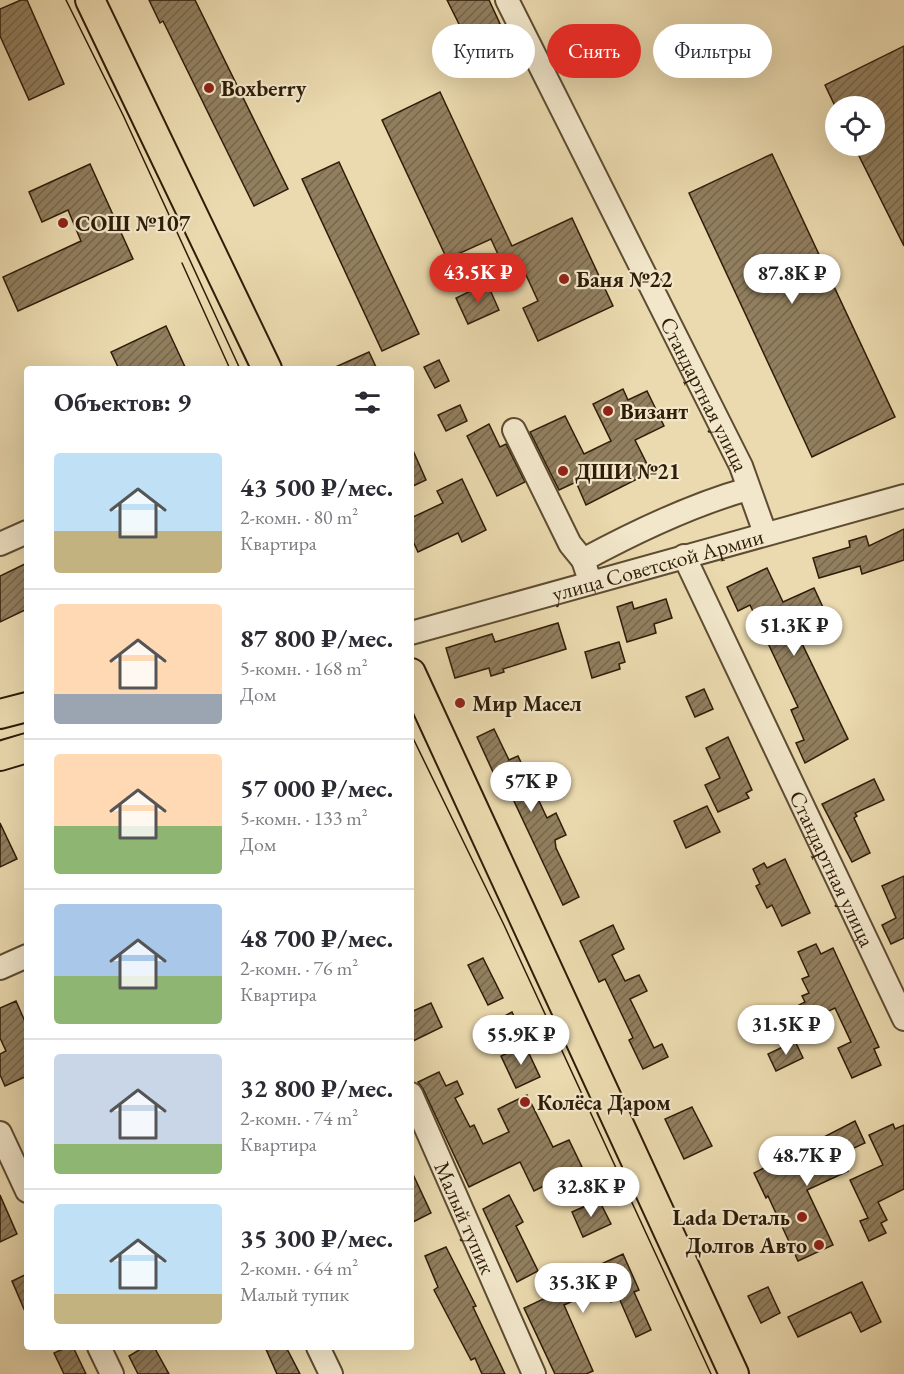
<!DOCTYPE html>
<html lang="ru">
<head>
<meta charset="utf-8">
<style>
	body { margin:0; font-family:"EB Garamond",serif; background:#f2f2f3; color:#2b2b33; height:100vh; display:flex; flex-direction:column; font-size:22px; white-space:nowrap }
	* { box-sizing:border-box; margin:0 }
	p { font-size:20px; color:#7c7c81 }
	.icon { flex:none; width:33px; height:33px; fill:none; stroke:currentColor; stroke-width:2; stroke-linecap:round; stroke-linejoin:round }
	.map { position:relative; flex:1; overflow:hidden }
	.details { position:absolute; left:24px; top:366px; width:390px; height:984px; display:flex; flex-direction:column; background:#fff; border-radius:6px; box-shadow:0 6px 24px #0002 }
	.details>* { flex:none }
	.banner { position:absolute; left:432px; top:24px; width:381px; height:54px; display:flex; gap:12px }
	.tools { position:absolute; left:825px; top:96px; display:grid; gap:12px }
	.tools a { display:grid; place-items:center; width:60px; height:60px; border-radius:50%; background:#fff; box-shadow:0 6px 24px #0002; font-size:30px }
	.price { position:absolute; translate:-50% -51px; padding:0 14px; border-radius:21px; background:#fff; color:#222; font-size:20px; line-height:39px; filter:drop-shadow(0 2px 3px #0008) }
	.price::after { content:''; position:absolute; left:50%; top:36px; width:18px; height:14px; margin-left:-9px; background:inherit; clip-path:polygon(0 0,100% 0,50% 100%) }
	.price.selected { background:#d93025; color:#fff }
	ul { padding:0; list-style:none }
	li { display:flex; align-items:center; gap:18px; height:150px; padding:0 30px }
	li+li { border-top:2px solid #e1e1e2 }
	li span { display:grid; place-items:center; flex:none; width:168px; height:120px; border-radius:6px; color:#555 }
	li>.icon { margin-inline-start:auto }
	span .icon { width:72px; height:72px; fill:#fffc; stroke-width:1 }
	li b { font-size:26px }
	h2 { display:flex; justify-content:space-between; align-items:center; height:72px; padding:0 30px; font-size:26px }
	.pill { padding:0 21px; border-radius:27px; background:#fff; box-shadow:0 6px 24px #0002; font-size:21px; line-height:54px }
	.pill.selected { background:#d93025; color:#fff }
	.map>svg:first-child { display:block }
	.building { fill:url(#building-hatch); stroke:#2f1d08; stroke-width:1.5 }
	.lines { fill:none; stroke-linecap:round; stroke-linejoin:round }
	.minor-casing { stroke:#5e4c32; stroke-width:26 }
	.major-casing { stroke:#2f1d08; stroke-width:32 }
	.minor { stroke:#f2e7cb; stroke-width:22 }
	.major { stroke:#ebdaaf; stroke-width:28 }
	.tram { stroke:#2f1d08; stroke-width:1.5 }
	.poi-dot { fill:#8f2418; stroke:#f2e7cb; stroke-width:2 }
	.labels { text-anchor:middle; stroke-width:4.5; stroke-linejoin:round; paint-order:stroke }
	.poi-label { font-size:22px; font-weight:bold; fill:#2f1d08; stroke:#f2e7cb; text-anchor:start }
	.street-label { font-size:22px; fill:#2f1d08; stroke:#f2e7cb }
</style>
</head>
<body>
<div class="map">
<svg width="904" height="1374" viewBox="0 0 904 1374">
	<defs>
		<pattern id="building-hatch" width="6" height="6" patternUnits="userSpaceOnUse" patternTransform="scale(1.5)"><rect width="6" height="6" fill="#917f5f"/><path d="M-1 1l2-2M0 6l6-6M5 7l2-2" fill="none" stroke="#77674c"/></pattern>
	</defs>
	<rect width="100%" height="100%" fill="#ebdaaf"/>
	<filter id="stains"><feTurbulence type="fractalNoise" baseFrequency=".00333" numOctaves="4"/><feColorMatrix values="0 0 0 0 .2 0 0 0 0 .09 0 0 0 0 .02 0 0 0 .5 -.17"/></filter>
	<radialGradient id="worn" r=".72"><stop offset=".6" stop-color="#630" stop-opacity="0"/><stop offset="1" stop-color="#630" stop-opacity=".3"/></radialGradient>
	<!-- building -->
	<g class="building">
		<path d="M21 0H27L64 84 29 100 0 36V9Z"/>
		<path d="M149 0H195L288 189 254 206 163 21 160 23Z"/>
		<path d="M447 0H489L501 26 468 42Z"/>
		<path d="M904 46V246L854 146H874V106H835L825 85Z"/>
		<path d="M440 92 512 246 572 218 613 306 538 341 523 308 538 301 526 275 511 283 491 239 447 259 382 120Z"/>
		<path d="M772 154 895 417 812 457 689 193Z"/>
		<path d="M339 162 419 334 382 351 302 179Z"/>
		<path d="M90 164 133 259 18 311 3 277 81 241 68 210 42 222 29 192Z"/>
		<path d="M487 283 499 310 468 324 456 298Z"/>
		<path d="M166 326 186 369H119L111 352Z"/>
		<path d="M369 352 377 369H331Z"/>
		<path d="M439 360 449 381 435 388 424 367Z"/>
		<path d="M623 389 628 400 647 391 664 426 635 440 651 472 586 505 576 482 559 490 530 432 565 416 584 454 611 441 593 404Z"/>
		<path d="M460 405 467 421 446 431 438 415Z"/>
		<path d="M489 424 500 447 506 444 525 482 497 496 467 436Z"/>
		<path d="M411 446 426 480 411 487Z"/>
		<path d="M462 479 486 530 462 542 458 533 418 552 411 537V518L443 503 437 491Z"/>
		<path d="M904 529V560L862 574 860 566 819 578 813 558 850 547 849 541 866 536 869 546Z"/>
		<path d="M27 563V609L0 622V576Z"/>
		<path d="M767 568 783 602 814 588 827 616 796 631 848 739 805 763 796 743 804 740 791 710 798 707 750 605 738 611 727 587Z"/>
		<path d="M666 599 672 618 654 624 656 633 627 642 617 607 632 602 634 609Z"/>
		<path d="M558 623 566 649 503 669 504 672 491 676 489 668 455 678 446 648 492 634 495 642Z"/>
		<path d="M619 642 625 662 619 664 620 669 592 678 585 652Z"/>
		<path d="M704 689 713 709 695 717 686 697Z"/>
		<path d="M494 729 509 760 518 756 547 818 556 813 566 835 555 840 556 848 579 897 563 905 504 780 498 783 477 737Z"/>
		<path d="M728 737 752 790 746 793 749 798 718 812 705 785 720 778 706 748Z"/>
		<path d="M874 779 884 800 855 813 857 816 854 818 870 853 852 862 822 804Z"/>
		<path d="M707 806 720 832 686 848 674 821Z"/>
		<path d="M0 823 17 859 0 867Z"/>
		<path d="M785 859 810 913 782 926 772 905 767 908 756 886 760 884 753 869 764 863 767 868Z"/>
		<path d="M904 876V938L891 944 882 925 896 918 882 886Z"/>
		<path d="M613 925 624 949 612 955 625 981 639 975 647 991 630 999 654 1048 662 1044 668 1057 643 1069 629 1040 633 1038 605 979 599 982 580 941Z"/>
		<path d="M816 944 821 954 833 948 879 1047 874 1049 881 1065 852 1078 838 1048 851 1042 835 1008 807 1021 799 1005 805 1002 802 996 809 993 802 979 809 976 798 952Z"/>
		<path d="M483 958 503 998 488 1005 468 965Z"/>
		<path d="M16 1001 27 1026V1076L5 1086 0 1075V1054L6 1051 0 1038V1008Z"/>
		<path d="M431 1003 442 1027 411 1042V1012Z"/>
		<path d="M512 1012 526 1042 514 1048 499 1019Z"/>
		<path d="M795 1041 803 1058 776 1071 768 1054Z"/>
		<path d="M525 1045 540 1077 516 1088 501 1056Z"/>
		<path d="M439 1072 446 1086 457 1081 463 1094 455 1098 470 1127 474 1125 483 1144 509 1132 498 1109 527 1095 553 1147 569 1140 582 1167 534 1191 520 1162 469 1187 423 1089 418 1082Z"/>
		<path d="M692 1107 712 1146 684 1159 665 1119Z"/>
		<path d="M855 1121 865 1143 841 1154 848 1171 807 1190 833 1245 798 1261 768 1196 766 1198 754 1173Z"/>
		<path d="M893 1124 895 1129 904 1125V1189L878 1202 887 1220 881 1223 886 1233 869 1241 860 1221 868 1218 850 1180 883 1165 869 1135Z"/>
		<path d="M411 1170 431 1213 411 1223Z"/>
		<path d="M0 1195 17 1234 0 1242Z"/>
		<path d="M509 1195 523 1222 516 1226 538 1271 517 1282 483 1209Z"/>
		<path d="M599 1200 611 1224 583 1237 572 1212Z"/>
		<path d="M446 1247 476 1306 473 1307 505 1374H482L475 1358 471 1360 434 1290 438 1287 425 1256Z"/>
		<path d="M623 1254 639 1290 634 1292 651 1330 636 1337 619 1298 611 1302 604 1287 564 1305 593 1371 586 1374H555L524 1308 565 1289 562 1282Z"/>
		<path d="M27 1274V1316L12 1281Z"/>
		<path d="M862 1282 881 1322 861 1332 851 1312 798 1337 788 1317Z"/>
		<path d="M768 1287 780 1313 761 1323 748 1296Z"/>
		<path d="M67 1347H73L86 1374H64L54 1353Z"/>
		<path d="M144 1347H154L169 1374H138L129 1356Z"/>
		<path d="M265 1347H286L300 1374H277Z"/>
	</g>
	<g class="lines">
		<defs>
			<g id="minor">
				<path id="s1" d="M507 0 741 466 765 533"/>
				<path d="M514 430 570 544 583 560 588 575"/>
				<path d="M0 544 27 532"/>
				<path id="s2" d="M684 556 904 1019"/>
				<path d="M583 560C633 533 694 504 748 489"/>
				<path id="s3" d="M411 633 904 496"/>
				<path d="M0 968 27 956"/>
				<path id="s4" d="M411 1094 534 1374"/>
				<path d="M0 1133 27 1191"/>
				<path d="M99 1347 112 1374"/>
				<path d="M318 1347 331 1374"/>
			</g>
			<g id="major">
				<path d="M90 0 267 369"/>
				<path d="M411 673 734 1374"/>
				<path d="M0 714 27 707"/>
				<path d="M0 756 27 748"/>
			</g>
		</defs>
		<!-- minor casing -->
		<use href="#minor" class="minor-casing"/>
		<!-- major casing -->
		<use href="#major" class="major-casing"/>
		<!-- minor -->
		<use href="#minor" class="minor"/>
		<!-- major -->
		<use href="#major" class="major"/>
		<!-- tram -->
		<g class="tram">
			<path d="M66 0 123 115 240 369"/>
			<path d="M182 263 230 369"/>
			<path d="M411 734 504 925 711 1374"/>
		</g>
	</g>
	<!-- markers -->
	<g class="poi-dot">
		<circle cx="209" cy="88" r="6"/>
		<circle cx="63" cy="223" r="6"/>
		<circle cx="564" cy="279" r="6"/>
		<circle cx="608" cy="411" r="6"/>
		<circle cx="563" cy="471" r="6"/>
		<circle cx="460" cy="703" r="6"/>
		<circle cx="525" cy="1102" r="6"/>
		<circle cx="802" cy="1217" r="6"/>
		<circle cx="819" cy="1245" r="6"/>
	</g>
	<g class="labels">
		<!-- poi labels -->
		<g class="poi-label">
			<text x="221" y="96">Boxberry</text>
			<text x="75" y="231">СОШ №107</text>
			<text x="576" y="287">Баня №22</text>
			<text x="620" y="419">Визант</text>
			<text x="575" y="479">ДШИ №21</text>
			<text x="472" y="711">Мир Масел</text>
			<text x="537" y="1110">Колёса Даром</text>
			<text x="790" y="1225" text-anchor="end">Lada Dеталь</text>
			<text x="807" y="1253" text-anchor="end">Долгов Авто</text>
		</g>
		<!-- street labels -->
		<g class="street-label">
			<text dy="8" stroke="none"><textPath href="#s1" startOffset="441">Стандартная улица</textPath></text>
			<text dy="8" stroke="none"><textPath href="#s3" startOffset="256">улица Советской Армии</textPath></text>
			<text dy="8" stroke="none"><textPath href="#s2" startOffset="346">Стандартная улица</textPath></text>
			<text dy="8" stroke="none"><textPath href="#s4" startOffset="135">Малый тупик</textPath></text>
		</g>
	</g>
	<rect width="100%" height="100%" filter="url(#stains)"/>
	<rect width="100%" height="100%" fill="url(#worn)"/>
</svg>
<div class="tools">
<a><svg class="icon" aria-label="locate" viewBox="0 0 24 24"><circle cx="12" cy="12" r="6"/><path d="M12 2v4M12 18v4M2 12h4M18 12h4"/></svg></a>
</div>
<b class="price selected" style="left:478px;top:304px">43.5K ₽</b>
<b class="price" style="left:792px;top:305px">87.8K ₽</b>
<b class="price" style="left:794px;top:657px">51.3K ₽</b>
<b class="price" style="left:531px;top:813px">57K ₽</b>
<b class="price" style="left:786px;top:1056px">31.5K ₽</b>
<b class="price" style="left:521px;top:1066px">55.9K ₽</b>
<b class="price" style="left:807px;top:1187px">48.7K ₽</b>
<b class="price" style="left:591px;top:1218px">32.8K ₽</b>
<b class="price" style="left:583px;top:1314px">35.3K ₽</b>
<div class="banner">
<a class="pill">Купить</a>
<a class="pill selected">Снять</a>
<a class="pill">Фильтры</a>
</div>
<section class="details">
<h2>Объектов: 9<svg class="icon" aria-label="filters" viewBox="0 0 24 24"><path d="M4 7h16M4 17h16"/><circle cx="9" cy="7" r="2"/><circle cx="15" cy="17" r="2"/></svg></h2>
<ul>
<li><span style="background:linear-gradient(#bfe0f5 65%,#c2b280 0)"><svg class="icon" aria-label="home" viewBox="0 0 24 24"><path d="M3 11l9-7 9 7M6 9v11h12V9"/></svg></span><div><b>43 500 ₽/мес.</b><p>2-комн. · 80 m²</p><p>Квартира</p></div></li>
<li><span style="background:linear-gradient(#ffd9b3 75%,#9aa5b1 0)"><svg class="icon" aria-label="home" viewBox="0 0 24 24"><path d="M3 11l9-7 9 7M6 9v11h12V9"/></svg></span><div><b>87 800 ₽/мес.</b><p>5-комн. · 168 m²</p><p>Дом</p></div></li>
<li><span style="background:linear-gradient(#ffd9b3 60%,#8fb573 0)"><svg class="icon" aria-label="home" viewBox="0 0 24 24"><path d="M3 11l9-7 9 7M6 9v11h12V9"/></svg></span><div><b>57 000 ₽/мес.</b><p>5-комн. · 133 m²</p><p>Дом</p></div></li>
<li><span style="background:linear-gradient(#a9c7e8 60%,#8fb573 0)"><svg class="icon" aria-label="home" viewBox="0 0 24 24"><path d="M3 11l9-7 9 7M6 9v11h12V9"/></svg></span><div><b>48 700 ₽/мес.</b><p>2-комн. · 76 m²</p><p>Квартира</p></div></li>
<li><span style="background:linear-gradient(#c9d6e8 75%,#8fb573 0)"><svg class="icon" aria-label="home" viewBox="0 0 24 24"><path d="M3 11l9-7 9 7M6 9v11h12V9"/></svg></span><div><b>32 800 ₽/мес.</b><p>2-комн. · 74 m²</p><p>Квартира</p></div></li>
<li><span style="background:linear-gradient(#bfe0f5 75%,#c2b280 0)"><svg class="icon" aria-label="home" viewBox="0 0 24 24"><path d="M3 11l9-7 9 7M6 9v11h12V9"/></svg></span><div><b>35 300 ₽/мес.</b><p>2-комн. · 64 m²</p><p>Малый тупик</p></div></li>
</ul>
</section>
</div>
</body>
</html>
